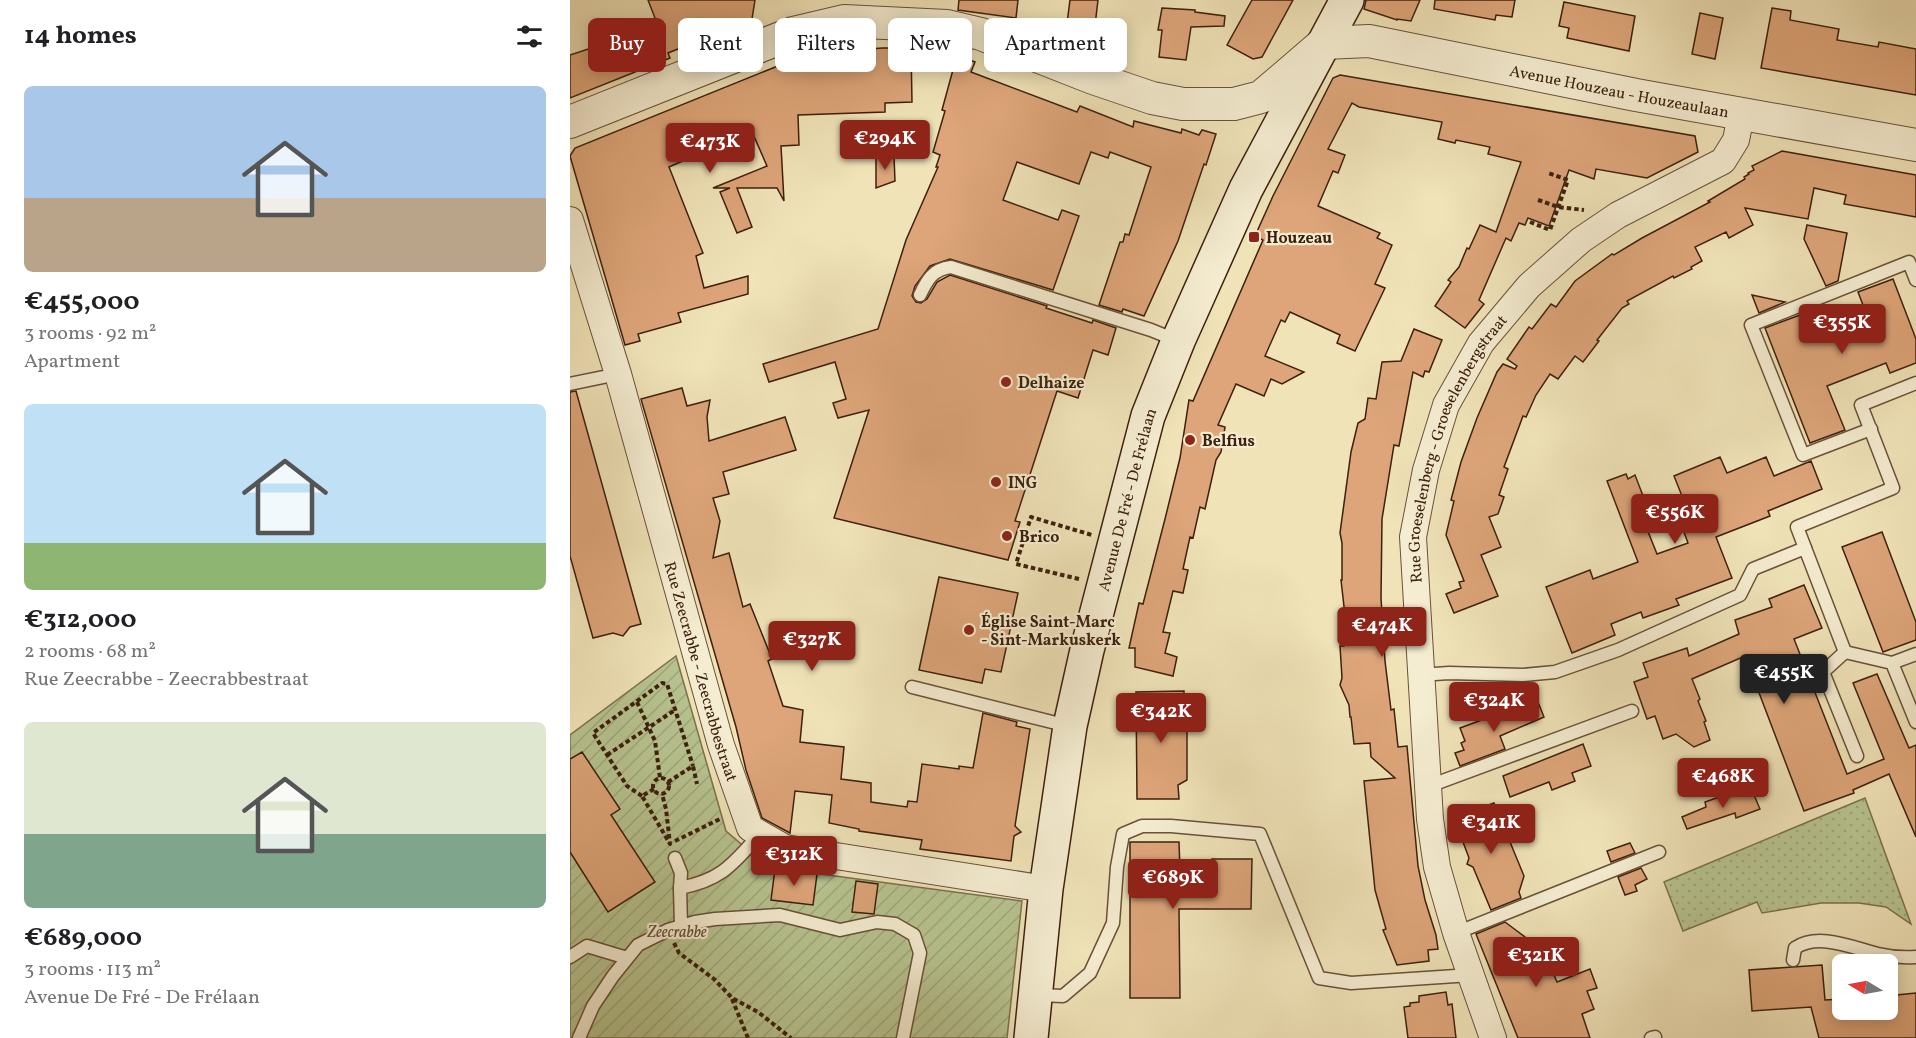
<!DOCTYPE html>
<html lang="en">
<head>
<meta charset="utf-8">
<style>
	body { margin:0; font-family:Vollkorn,serif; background:#f6f6f6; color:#202124; height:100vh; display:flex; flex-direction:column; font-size:22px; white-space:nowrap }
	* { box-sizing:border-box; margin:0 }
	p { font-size:20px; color:#757577 }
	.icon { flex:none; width:33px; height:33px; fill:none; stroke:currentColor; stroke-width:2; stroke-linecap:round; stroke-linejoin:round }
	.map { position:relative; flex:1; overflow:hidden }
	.sheet { display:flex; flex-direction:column; background:#fff; width:570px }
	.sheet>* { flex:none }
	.guide { position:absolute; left:18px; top:18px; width:570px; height:54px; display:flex; gap:12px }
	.needle { width:39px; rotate:280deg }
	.controls { position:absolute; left:1262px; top:954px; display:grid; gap:12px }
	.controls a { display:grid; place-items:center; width:66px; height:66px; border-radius:9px; background:#fff; box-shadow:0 3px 15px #0003; font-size:30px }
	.price { position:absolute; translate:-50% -51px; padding:0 14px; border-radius:6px; background:#8f2418; color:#fff; font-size:20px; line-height:39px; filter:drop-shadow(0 2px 3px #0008) }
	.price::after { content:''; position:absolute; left:50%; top:36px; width:18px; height:14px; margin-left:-9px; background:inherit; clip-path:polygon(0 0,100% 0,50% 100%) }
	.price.current { background:#222; color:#fff }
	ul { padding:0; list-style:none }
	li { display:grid; align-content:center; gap:12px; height:318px; padding:0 24px }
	li span { display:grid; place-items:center; height:186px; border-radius:9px; color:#555 }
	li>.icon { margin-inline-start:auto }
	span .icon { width:108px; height:108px; fill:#fffc; stroke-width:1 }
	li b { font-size:26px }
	h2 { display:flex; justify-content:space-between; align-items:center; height:72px; padding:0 24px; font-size:26px }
	.pill { padding:0 21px; border-radius:9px; background:#fff; box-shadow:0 3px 15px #0003; font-size:21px; line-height:54px }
	.pill.current { background:#8f2418; color:#fff }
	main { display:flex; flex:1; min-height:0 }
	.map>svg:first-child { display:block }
	.grass { fill:url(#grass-dots); stroke:#7a724e; stroke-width:1.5 }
	.garden { fill:url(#garden-furrows); stroke:#7a724e; stroke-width:1.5 }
	.building { fill:#dda579; stroke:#3d200d; stroke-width:1.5 }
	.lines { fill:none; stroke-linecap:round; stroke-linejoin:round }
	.service-casing { stroke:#6a5138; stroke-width:15 }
	.minor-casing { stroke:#6a5138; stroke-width:28 }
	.tertiary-casing { stroke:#6a5138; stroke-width:34 }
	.secondary-casing { stroke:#3d200d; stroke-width:36 }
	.path { stroke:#3d200d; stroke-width:4; stroke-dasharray:4.5 3; stroke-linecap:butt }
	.service { stroke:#f5edd1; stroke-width:12 }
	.minor { stroke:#f5edd1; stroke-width:26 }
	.tertiary { stroke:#f5edd1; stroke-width:32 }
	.secondary { stroke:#f5edd1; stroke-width:33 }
	.poi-dot { fill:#8f2418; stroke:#f5edd1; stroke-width:2 }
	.labels { text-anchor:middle; stroke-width:4.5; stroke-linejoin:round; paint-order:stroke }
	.street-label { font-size:16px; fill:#3d200d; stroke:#f5edd1 }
	.poi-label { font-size:16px; font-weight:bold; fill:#3d200d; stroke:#f5edd1; text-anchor:start }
	.park-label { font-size:16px; font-style:italic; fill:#625134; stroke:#f5edd1 }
</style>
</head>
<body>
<main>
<section class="sheet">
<h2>14 homes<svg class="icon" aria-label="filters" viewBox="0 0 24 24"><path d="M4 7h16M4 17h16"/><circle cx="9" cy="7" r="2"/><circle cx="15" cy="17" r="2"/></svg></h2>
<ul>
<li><span style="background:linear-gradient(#a9c7e8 60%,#b9a48a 0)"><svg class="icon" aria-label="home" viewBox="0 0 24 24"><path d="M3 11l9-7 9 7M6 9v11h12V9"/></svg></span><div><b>€455,000</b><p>3 rooms · 92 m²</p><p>Apartment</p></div></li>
<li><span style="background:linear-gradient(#bfe0f5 75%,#8fb573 0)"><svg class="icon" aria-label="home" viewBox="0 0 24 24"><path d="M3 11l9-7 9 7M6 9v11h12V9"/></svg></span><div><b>€312,000</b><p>2 rooms · 68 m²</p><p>Rue Zeecrabbe - Zeecrabbestraat</p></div></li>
<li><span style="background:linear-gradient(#dfe7d0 60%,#7fa58c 0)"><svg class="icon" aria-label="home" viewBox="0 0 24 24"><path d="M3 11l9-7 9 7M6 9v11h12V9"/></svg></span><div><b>€689,000</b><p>3 rooms · 113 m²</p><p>Avenue De Fré - De Frélaan</p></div></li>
</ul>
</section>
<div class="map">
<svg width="1346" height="1038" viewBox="0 0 1346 1038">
	<defs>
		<pattern id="grass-dots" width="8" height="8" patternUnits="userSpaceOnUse" patternTransform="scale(1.5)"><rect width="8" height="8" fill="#b7c490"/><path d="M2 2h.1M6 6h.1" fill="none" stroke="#9ea87b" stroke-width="1.8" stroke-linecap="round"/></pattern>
		<pattern id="garden-furrows" width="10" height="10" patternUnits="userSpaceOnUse" patternTransform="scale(1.5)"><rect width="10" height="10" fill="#b7c490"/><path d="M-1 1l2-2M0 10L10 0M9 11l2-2" fill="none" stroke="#9ea87b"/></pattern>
	</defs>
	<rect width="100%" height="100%" fill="#f0e3b8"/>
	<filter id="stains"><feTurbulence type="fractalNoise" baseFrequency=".00333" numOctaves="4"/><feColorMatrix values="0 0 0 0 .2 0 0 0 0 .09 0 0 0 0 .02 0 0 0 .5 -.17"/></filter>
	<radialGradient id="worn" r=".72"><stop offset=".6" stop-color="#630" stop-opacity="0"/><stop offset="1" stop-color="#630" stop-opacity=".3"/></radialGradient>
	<!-- grass -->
	<path class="grass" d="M1295 798 1341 924 1316 907 1289 903H1251L1192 913 1187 902 1113 931 1094 882Z"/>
	<!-- garden -->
	<path class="garden" d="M106 656 156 831 198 867 452 901 437 1038H0V735Z"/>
	<!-- building -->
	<g class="building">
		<path d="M78 0H185L181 25 167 31 165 26 98 53 100 58 0 98V55L61 35 59 30 85 18Z"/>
		<path d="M389 0H448L446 18 388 10Z"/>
		<path d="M500 0H528L524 34 496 31Z"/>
		<path d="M682 0H723L692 57 683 59 657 45Z"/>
		<path d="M796 0H850L841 21 827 19V20L794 9Z"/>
		<path d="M865 0H945L942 17 926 15 925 20 864 9Z"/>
		<path d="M994 2 1065 16 1059 51 997 38 999 28 989 26Z"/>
		<path d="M592 8 625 10V12L655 16 654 26 621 27 616 60 589 57 592 30H588Z"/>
		<path d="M1202 8 1221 11 1220 20 1269 29 1267 40 1308 47 1309 42 1346 49V95L1191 68Z"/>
		<path d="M1130 13 1153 18 1145 59 1122 54Z"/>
		<path d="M313 48H341L342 102 315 103V112L228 115 229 145 211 146 214 201 207 188H167L182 227 167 233 150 192 160 188H143L197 166 179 125 140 142 143 148 99 167 133 253 126 256 134 288 178 276V294L108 313 111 322 68 334 70 341 55 345 0 156 5 148 230 57 253 52Z"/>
		<path d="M387 55 405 62 401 72 507 112 510 106 563 127 564 121 611 133 612 129 629 135 632 130 646 134 636 165 634 164 608 241 574 316 553 309 552 312 529 305 550 242H553L555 234 559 235 581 167 540 152 538 158 521 152 509 184 447 162 433 200 488 220 492 210 509 216 483 290 380 259 360 266 345 286 342 296 346 302 351 303 357 299 367 282 380 275 477 306 476 308 522 323 523 320 546 328 538 355 523 350 508 398 487 391 445 521 450 522 438 560 264 518 299 410 268 418 263 403 276 399 265 362 199 382 193 364 308 329 336 240 368 167H366L370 155 363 152 375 111 372 110Z"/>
		<path d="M770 75 1125 136 1128 152 1077 178 1026 169 1024 179 999 170 979 226 958 218 955 225 949 223 941 241 936 238 909 300 914 304 895 328 865 306 881 282 878 280 889 267 897 248 899 249 910 225 926 232 951 162 918 154 920 147 886 140 885 143 868 139 872 122 789 107 782 103 758 149 775 155 768 173 763 171 748 206 810 233 807 238 822 245 805 284 815 288 785 351 767 343 770 335 720 312 715 322 711 320 695 356 734 372 712 384 701 379 694 396 666 384 648 425 655 427 651 452 646 460 635 509 630 507 623 538 620 537 613 569 618 570 613 593 603 591 593 632 600 633 595 653 607 657 603 676 565 667V648H559L569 603 573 604 595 519 610 458 619 400 623 401 693 240 685 236 703 196 763 78Z"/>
		<path d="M1212 151 1346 175V217L1274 204 1276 195 1244 188 1238 219 1175 208 1183 225 1159 238 1156 232 1125 247 1132 261 1121 267 1122 269 1104 278 1103 276 1057 301 1059 304 1052 308 1027 340 1029 341 1013 362 1005 356 988 379 980 374 966 395 956 417 953 416 934 467 938 469 929 495 934 497 928 514 919 517 931 547 911 555 928 596 884 613 876 594 891 588 889 582 894 581 876 535 884 501 881 500 891 462 907 418 927 372 933 364 945 369 947 366 937 359 959 327 962 329 981 304 986 307 1005 281 1042 254 1044 255 1072 238 1140 202 1138 201 1175 179 1174 177 1179 174 1178 173 1184 170 1182 166Z"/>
		<path d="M324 157 325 181 306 188V158Z"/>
		<path d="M1237 225 1277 233 1268 281 1256 286 1234 239Z"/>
		<path d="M1323 279 1346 339V363L1320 373 1316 363 1257 386 1275 430 1240 443 1195 328 1230 315 1238 336 1296 313 1288 292Z"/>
		<path d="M1182 295 1215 302 1189 313Z"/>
		<path d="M844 329 872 340 859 372 855 371 853 377 843 372 829 446 824 445 812 519 811 598 815 661 821 710 824 709 828 747 837 746 848 866 855 900 866 935 868 949 858 950 859 961 827 965 813 930 816 929 805 890 794 781 825 778 801 757 800 743 784 744 781 717H780L779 705 770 685 772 678 770 646H774V642H778L771 580H772V543L770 533 781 452 788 423 795 419 798 398 806 399 812 362 831 361Z"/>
		<path d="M112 388 117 406 140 400 137 417 139 441 215 417 226 450 153 472 159 494 143 498 150 521 143 558 159 553 173 607 180 604 202 659 198 661 213 706 233 710 230 742 274 747 271 779 301 783V802L337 807 338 801 347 802 352 764 389 769V766L403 768 413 713 447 722 446 726 460 729 445 826 451 832 444 836 441 861 350 849 352 840 289 831V829L259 823 262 795 225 791 220 833 192 818 176 770 166 727 71 399Z"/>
		<path d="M6 391 71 624 60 627 53 636 43 633 23 638 0 556V392Z"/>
		<path d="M1150 457 1157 473 1196 457 1204 476 1241 461 1252 489 1198 511 1200 516 1146 537 1162 578 1106 599 1109 605 1098 609 1073 618 1071 612 1041 624 1045 635 1002 653 976 587 1020 570 1023 579 1068 562 1037 481 1056 474 1058 479 1065 475 1075 501 1067 504 1087 554 1118 543 1102 500 1112 496 1104 476Z"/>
		<path d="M1312 532 1346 622V640L1313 652 1272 547Z"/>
		<path d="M369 577 448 593 431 672 415 669 412 683 349 670Z"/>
		<path d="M1234 585 1252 628 1224 639 1277 774 1314 759 1283 683 1307 674 1339 748 1346 745V837L1319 774 1283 790 1284 793 1234 811 1175 656 1122 679 1130 699 1128 701 1136 721 1134 722 1140 740 1124 747 1106 734 1093 739 1085 716 1077 719 1064 682 1078 677 1073 663 1117 648 1119 656 1169 634 1165 620 1202 607 1199 599Z"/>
		<path d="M614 691V701H618L620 721H617V780L608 785 609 799H567L566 692Z"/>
		<path d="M968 702 974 717 930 736 935 749 890 766 885 753 894 750 891 743 895 741 890 728 936 711 937 714Z"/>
		<path d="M1013 744 1021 766 1002 773 1005 781 982 790 979 782 940 797 933 776Z"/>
		<path d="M12 752 50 809 41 815 85 882 38 912 0 852V759Z"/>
		<path d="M1181 788 1190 809 1166 818 1165 813 1117 829 1112 817 1136 807 1135 802 1155 795 1156 798Z"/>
		<path d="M924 803 954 876 949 892 951 898 921 910 903 867 897 864 899 858 884 818Z"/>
		<path d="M560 842H609L610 870H642V859H682L681 909H609L610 998H560Z"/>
		<path d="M1060 843 1065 853 1041 862 1037 851Z"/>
		<path d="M1071 868 1077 879 1065 885 1067 891 1055 895 1048 877Z"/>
		<path d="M205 869 247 874 243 905 201 900Z"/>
		<path d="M286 881 308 884 304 914 282 912Z"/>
		<path d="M935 922 955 937 964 964 977 958 987 982 1020 969 1027 988 1017 991 1024 1009 1012 1014 1020 1038H948L906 934Z"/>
		<path d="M1252 965 1255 1000 1272 999V1010H1317V996L1346 993V1038H1249L1241 1007 1182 1011 1179 970Z"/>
		<path d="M876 992 878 1005 882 1004 886 1038H838L834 1007 840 1006V1003L849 1002V996Z"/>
	</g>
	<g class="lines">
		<defs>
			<g id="service">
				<path d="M350 295C357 280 363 269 381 267L581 330 608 341"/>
				<path d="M0 384 48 374"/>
				<path d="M1301 429 1233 455 1181 325 1339 262 1346 280"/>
				<path d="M1235 548 1227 527 1323 488 1291 405 1346 383"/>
				<path d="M1275 652 1322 663 1346 722"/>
				<path d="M1322 663 1346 654"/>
				<path d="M850 675 879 673 953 675 985 672 1048 650 1170 595 1183 569 1235 548 1275 652 1253 672 1287 756"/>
				<path d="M342 687 498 726"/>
				<path d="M859 786 1062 711"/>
				<path d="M105 858 111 873 110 888"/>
				<path d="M111 926 110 888C152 880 163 864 190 834"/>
				<path d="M886 933 1089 852"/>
				<path d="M0 957 17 946 57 958"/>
				<path d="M1223 960 1225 948C1249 932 1283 948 1308 954 1321 957 1333 958 1346 957"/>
				<path d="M467 995 493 996 520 973 543 923 547 867 553 834 572 826H601L690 834 749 978 781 983 901 975"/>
				<path d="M9 1038 23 1006 43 976 68 945 98 930 125 922 145 919 210 915 270 930 307 922 325 924 344 935 350 953 333 1038"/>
				<path d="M1081 1038 1085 1037"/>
			</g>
			<g id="minor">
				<path id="s1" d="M0 220 48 374 151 745 180 828 215 848 476 889"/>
				<path id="s2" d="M923 1038 886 933 867 867 860 819 843 537 856 470 876 405 911 343 959 286 1011 240 1048 215 1153 161 1166 140 1171 115"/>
			</g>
			<g id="tertiary">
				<path id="s3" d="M0 122 223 33 274 21 377 26 411 34 523 78 582 98 613 104H664L691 97 754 43 799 41 1066 95 1346 145"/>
			</g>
			<g id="secondary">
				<path id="s4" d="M461 1038 476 889 500 726 517 650 578 416 608 341 676 189 777 0"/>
			</g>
		</defs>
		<!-- service casing -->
		<use href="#service" class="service-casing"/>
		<!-- minor casing -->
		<use href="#minor" class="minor-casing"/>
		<!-- tertiary casing -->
		<use href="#tertiary" class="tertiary-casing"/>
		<!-- secondary casing -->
		<use href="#secondary" class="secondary-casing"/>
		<!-- path -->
		<g class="path">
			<path d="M968 200 988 207 1014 210"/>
			<path d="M960 222 980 230 998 180 978 173"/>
			<path d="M509 579 446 564 461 517 522 535"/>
			<path d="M67 702 85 741 90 778"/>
			<path d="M37 755 105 710"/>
			<circle cx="91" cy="786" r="8"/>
			<path d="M98 782 123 766 127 784"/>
			<path d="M84 789 72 796 100 844 96 809 92 794"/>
			<path d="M72 796 57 786 23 733 92 683 97 684 123 766"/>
			<path d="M105 841 152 818"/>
			<path d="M104 943 109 953 144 979 162 998 188 1012 221 1038"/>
			<path d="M162 999 178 1038"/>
		</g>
		<!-- service -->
		<use href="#service" class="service"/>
		<!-- minor -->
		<use href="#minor" class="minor"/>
		<!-- tertiary -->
		<use href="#tertiary" class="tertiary"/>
		<!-- secondary -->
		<use href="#secondary" class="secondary"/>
	</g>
	<!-- markers -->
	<g class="poi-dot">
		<rect x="678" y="231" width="12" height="12" rx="3"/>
		<circle cx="436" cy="382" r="6"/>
		<circle cx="620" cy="440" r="6"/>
		<circle cx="426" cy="482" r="6"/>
		<circle cx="437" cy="536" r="6"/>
		<circle cx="399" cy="630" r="6"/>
	</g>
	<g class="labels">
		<!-- street labels -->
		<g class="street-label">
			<text dy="6" stroke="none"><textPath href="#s3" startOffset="1107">Avenue Houzeau - Houzeaulaan</textPath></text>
			<text dy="6" stroke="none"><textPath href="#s2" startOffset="609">Rue Groeselenberg - Groeselenbergstraat</textPath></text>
			<text dy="6" stroke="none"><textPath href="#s4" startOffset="548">Avenue De Fré - De Frélaan</textPath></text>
			<text dy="6" stroke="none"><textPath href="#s1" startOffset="470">Rue Zeecrabbe - Zeecrabbestraat</textPath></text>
		</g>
		<!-- poi labels -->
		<g class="poi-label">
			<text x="696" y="243">Houzeau</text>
			<text x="448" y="388">Delhaize</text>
			<text x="632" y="446">Belfius</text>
			<text x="438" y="488">ING</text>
			<text x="449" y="542">Brico</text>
			<text x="411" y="627">Église Saint-Marc<tspan x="411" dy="18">- Sint-Markuskerk</tspan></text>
		</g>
		<!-- park labels -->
		<g class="park-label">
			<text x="107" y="937">Zeecrabbe</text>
		</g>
	</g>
	<rect width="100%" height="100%" filter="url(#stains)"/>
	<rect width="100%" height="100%" fill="url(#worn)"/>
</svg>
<div class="controls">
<a><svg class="needle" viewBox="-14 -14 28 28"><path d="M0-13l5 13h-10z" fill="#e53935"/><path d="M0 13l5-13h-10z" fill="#757577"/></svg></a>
</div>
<b class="price" style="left:315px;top:171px">€294K</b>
<b class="price" style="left:140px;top:174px">€473K</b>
<b class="price" style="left:1272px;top:355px">€355K</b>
<b class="price" style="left:1105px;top:545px">€556K</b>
<b class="price" style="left:812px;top:658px">€474K</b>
<b class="price" style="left:242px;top:672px">€327K</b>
<b class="price current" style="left:1214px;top:705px">€455K</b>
<b class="price" style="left:924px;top:733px">€324K</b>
<b class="price" style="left:591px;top:744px">€342K</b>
<b class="price" style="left:1153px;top:809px">€468K</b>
<b class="price" style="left:921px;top:855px">€341K</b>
<b class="price" style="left:224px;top:887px">€312K</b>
<b class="price" style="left:603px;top:910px">€689K</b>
<b class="price" style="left:966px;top:988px">€321K</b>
<div class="guide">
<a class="pill current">Buy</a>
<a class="pill">Rent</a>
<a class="pill">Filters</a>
<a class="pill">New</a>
<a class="pill">Apartment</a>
</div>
</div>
</main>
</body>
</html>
